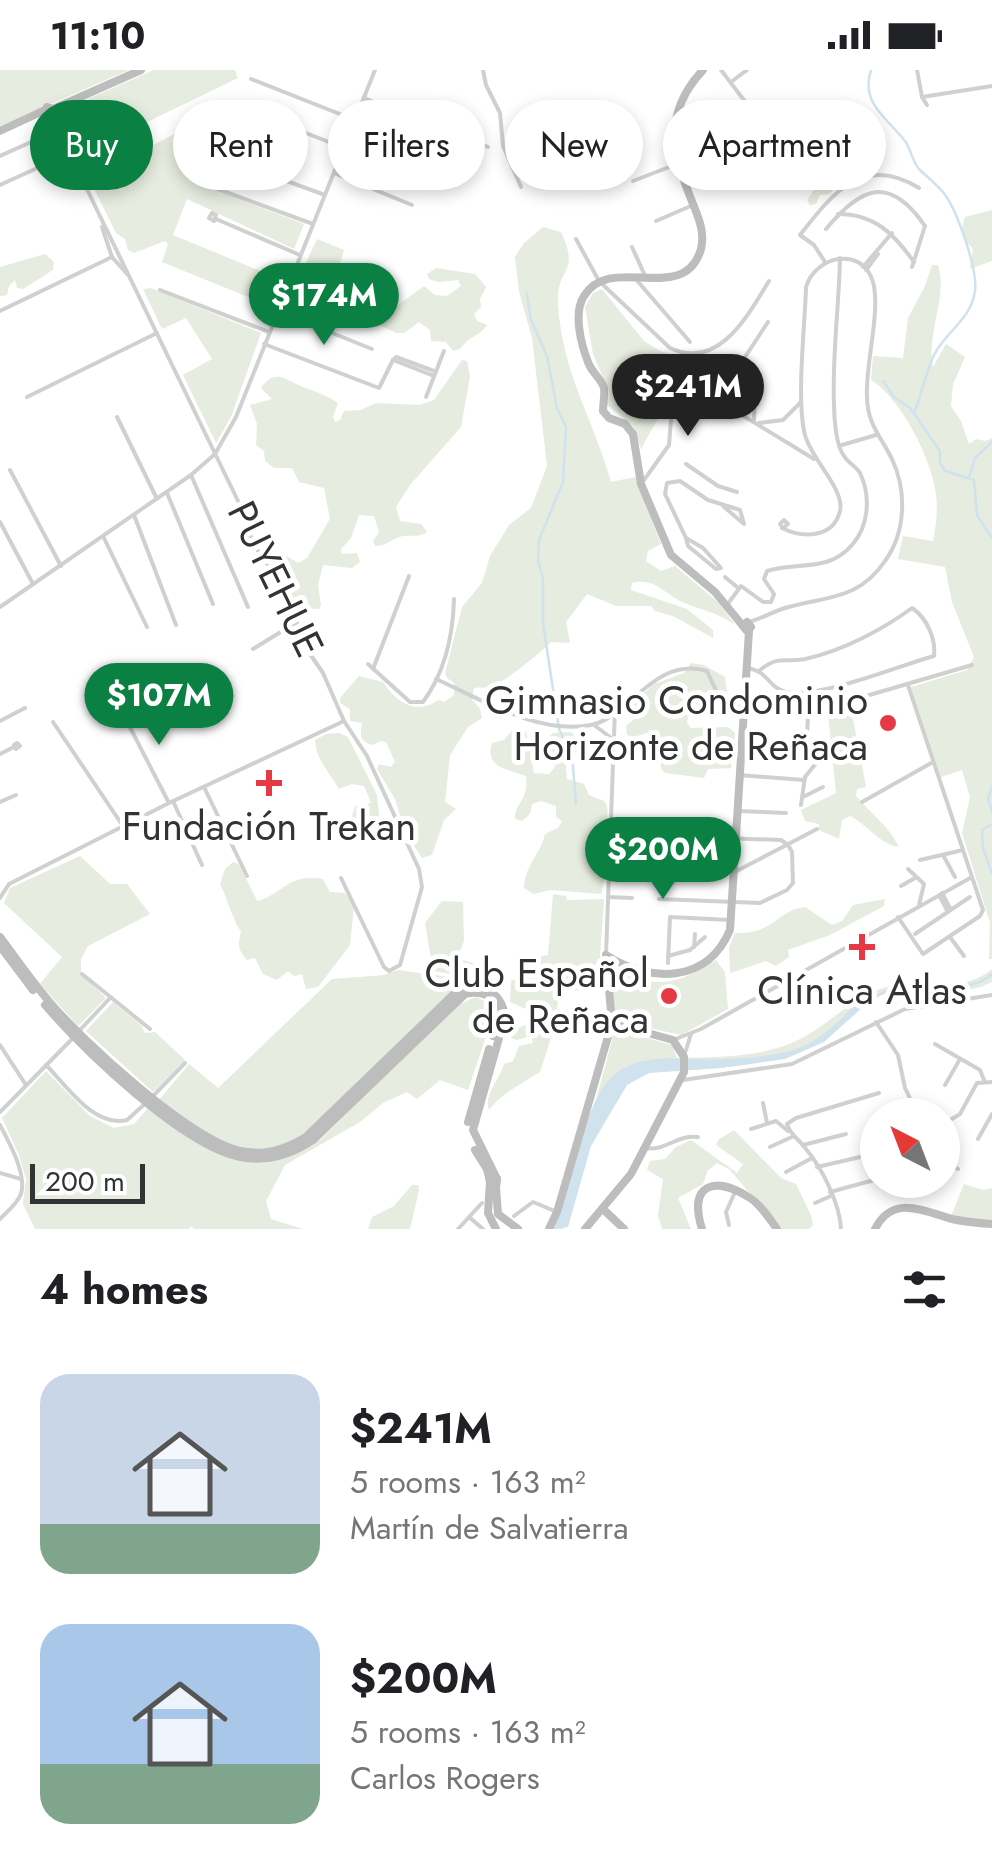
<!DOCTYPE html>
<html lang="en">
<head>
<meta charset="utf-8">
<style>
	body { margin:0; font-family:Jost,sans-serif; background:#f2f2f2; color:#202124; height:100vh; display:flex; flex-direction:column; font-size:38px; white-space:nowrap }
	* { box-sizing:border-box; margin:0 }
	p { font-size:32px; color:#757577 }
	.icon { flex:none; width:55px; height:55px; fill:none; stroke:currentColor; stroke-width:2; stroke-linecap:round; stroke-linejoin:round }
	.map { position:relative; height:1159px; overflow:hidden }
	.drawer { display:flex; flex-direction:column; background:#fff; flex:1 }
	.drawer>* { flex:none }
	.hud { position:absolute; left:30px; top:30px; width:932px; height:90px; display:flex; gap:20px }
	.needle { width:65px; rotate:318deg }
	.tools { position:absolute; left:860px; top:1028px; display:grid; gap:20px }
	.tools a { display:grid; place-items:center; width:100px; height:100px; border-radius:50%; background:#fff; box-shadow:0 5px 15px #0003; font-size:50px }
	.scale { position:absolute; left:30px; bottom:25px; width:115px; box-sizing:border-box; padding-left:10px; border:5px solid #333; border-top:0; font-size:28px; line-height:35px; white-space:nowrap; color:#333; -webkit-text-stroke:8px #fff; paint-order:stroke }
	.price { position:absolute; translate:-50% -85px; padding:0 22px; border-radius:35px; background:#0b8043; color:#fff; font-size:32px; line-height:65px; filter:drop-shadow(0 2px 5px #0008) }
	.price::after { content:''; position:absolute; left:50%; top:60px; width:30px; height:22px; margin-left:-15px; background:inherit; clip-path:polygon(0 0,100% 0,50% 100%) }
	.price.current { background:#222; color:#fff }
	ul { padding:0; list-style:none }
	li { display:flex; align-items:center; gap:30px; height:250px; padding:0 40px }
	li span { display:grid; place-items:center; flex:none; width:280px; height:200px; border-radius:30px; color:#555 }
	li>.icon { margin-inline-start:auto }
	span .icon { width:120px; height:120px; fill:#fffc; stroke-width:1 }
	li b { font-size:42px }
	h2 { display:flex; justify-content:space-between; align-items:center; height:120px; padding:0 40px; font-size:42px }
	.tag { padding:0 35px; border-radius:45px; background:#fff; box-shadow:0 5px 15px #0003; font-size:35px; line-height:90px }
	.tag.current { background:#0b8043; color:#fff }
	.status { display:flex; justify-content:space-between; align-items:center; height:70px; padding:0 50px; background:#fff; direction:ltr }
	.status svg { height:28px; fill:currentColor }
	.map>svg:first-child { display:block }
	.green { fill:#e6ecdf }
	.water { fill:#cfe2ee }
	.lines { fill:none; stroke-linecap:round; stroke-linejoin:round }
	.stream { stroke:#cfe2ee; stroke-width:2.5 }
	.street { stroke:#d0d0d0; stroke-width:4 }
	.secondary { stroke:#bdbdbd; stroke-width:8 }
	.secondary-bridge { stroke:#bdbdbd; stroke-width:8 }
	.poi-dot { fill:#e63946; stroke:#fff; stroke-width:4 }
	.labels { text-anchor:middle; stroke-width:10; stroke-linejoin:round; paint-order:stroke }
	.street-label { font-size:40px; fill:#333; stroke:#fff }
	.poi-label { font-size:40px; fill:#333; stroke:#fff; text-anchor:end }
</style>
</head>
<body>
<div class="status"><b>11:10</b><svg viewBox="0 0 49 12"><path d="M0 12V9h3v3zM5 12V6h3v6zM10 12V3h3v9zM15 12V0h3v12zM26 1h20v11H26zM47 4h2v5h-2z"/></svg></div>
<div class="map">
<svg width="992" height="1159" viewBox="0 0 992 1159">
	<rect width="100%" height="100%" fill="#fff"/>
	<!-- green -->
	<g class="green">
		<path d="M0 0H129L0 56Z"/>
		<path d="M154 0H235L238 8 77 86 58 42Z"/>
		<path d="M597 33 623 44 566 73 565 50Z"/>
		<path d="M223 39 193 112 304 154 294 179 187 129 173 165 280 209 270 236 162 192 168 174 165 171 134 183 128 180 125 169 116 163 89 108Z"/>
		<path d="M833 70C842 87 843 111 829 124L820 125 816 134 810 135 807 130 817 115 809 104 818 97 815 83 811 78 816 73Z"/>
		<path d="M992 140V191L970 199 973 179C963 170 960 160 965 147Z"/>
		<path d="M543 157 561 162C581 205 556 196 558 234 562 303 593 348 611 412L635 407 661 474 648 481 646 491 661 501 675 496 719 533 735 555C717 542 701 540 682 532 666 525 655 507 632 513L631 520 687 539 713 560V568L673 546 655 541 651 536H616L587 524 566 552 570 573 551 572C540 583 505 612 491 617 485 618 480 617 474 618L472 629 480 639 482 648 468 657 450 685 445 732 456 739 444 750 432 785 422 788 405 762 395 729 377 699 379 694 391 697 395 692 386 672 381 671 372 675C359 671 360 664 362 653L350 651V639L340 633V628L359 606 383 612C396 632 416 646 438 630L444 632 454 625V613L447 608 445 603 462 537 482 513 490 486 509 455 531 438 547 396 532 268 519 222 515 187 524 173Z"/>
		<path d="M317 169 344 180 335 209 348 218 339 235 295 217Z"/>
		<path d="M45 184 54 192 53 200 23 219 17 218 15 210 9 216 7 225 0 226V197Z"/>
		<path d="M932 195H938C948 229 926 262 933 297L946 274 965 287 953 314 951 336 961 351 969 374 976 369 985 371 992 368V889H989L990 853 962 763 970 727 962 700 941 707 911 617 967 600 974 587 952 532 945 497 898 489 903 466 933 471C936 456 938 440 936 424 932 390 901 328 871 310L873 286 903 288 908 248 925 216Z"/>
		<path d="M436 198 475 204 486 217 480 229 481 237 474 244 477 251 487 255C479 267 471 264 460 279L453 281 446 272 431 271 430 260 419 252 404 263H396L376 253 360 257 363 248H380L424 216 435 225 447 226 461 216 458 210 438 212 429 209 427 204Z"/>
		<path d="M151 218 261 263 231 347 216 373 183 305 212 289 186 248 162 259 143 219Z"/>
		<path d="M602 219 644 271 660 281 699 293 667 332 641 379 634 357 607 335 609 322 593 284 585 237 593 223Z"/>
		<path d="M462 290 467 291 470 306 461 357 410 415 396 437 400 451 421 454 427 462C417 469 407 463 397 468 387 472 386 476 375 476L373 471 379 462 374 446 359 445 351 468 341 479 342 484 357 483 360 492 352 498 323 495 318 515 321 535 319 539 299 538C285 520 283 504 269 487L285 485 298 493 307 488 330 449 324 418 299 412 292 398H274L265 391 264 381 256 375 257 354 250 335 272 329 261 318C276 297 286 311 303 317 315 321 328 326 338 333L333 347 335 352 340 350 344 341 361 340 376 333 419 335 434 330Z"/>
		<path d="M691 593 704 595 725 607 727 622 733 631 728 645C710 644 708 623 689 639L687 653 691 658 728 657 735 663 731 698 708 699 704 708 665 703 661 698 660 677 648 663 633 667 627 665 626 656 638 646 622 642 654 614 684 603Z"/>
		<path d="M851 638 866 717 857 719 856 726C871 744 889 756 899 777 879 774 868 755 850 746L842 750 839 769 819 760V754L805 751 801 740 836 723 828 644Z"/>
		<path d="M514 658 526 661 534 703 549 704 555 697 540 674 553 663 571 662 582 675 580 681 565 688 567 709 584 714 589 725 604 731 607 736C609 749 605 816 601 824L550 820 534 824 524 818C524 797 541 783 545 764L558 758 562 751 556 747V736L541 731 532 734 530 744 522 751 515 749C515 732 529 731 526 706 510 700 484 698 492 673L504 670Z"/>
		<path d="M339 663 348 667 377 725 380 755 375 759 370 758 366 750 356 757 351 750 355 736 371 733 364 716 352 714 339 719C330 703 316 690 315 670L326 664Z"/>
		<path d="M80 786 110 814H127L150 844 88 876 81 889V904L106 928 78 956 40 914 62 887 4 833 10 818Z"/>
		<path d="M233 792 239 794 257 831C284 824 287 803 323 809L330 822 345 823 354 835 350 875 318 917 306 919 302 904 294 906 288 901 277 910 263 904 255 888 247 890C237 878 238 875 241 862 231 846 228 830 220 814L225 799Z"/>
		<path d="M553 824 566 826 567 830 604 829 600 888 602 921 559 920 556 952 540 1002C521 1014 502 1023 489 1040 483 1025 500 1009 504 994L513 991 519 976 533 973 531 966 517 970 511 968 517 958 533 952 526 939 510 932 511 911 533 901 541 886 548 885Z"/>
		<path d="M885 829 884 836 830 865 788 880 789 887 776 896 766 891 730 903 729 877 735 863C776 864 775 841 805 837L832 855 842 851 853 835Z"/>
		<path d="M442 831 463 832 464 871 457 888 485 897 483 909 433 901 425 853Z"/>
		<path d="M716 890 725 902 728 939 681 965 626 953 614 941 611 900 613 897C624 900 633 907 644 910 670 918 696 903 716 890Z"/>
		<path d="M992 899V912C960 929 928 916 894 922 854 929 833 970 798 983 766 994 726 998 692 1000 678 1001 660 997 646 1001 599 1016 576 1116 564 1159H549L597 1026 615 959 672 975 677 988C718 987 763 988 800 969 829 955 854 925 887 917 920 909 964 924 992 899Z"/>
		<path d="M398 900 478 911 462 915 446 928 312 1057C255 1103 208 1066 159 1030L189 994 218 1018 332 909 384 905Z"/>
		<path d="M476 927 490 934 493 946 468 1020 440 1010 417 1029 407 1022 383 1033 360 1052 285 1095 266 1131 271 1149 303 1159H194L191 1156 189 1159H35L23 1134 26 1109 19 1085 2 1048 46 1001 90 1046 114 1058 134 1054 148 1038C202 1079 258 1118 321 1069L455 936Z"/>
		<path d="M113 932 141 955 145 963 155 962 185 990 153 1022 86 961Z"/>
		<path d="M734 1060 781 1108 796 1114 811 1145 813 1155 809 1159H781L729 1099 717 1093 708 1100 703 1114 678 1128 691 1159H662L658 1145 663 1109 647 1100 650 1091 665 1089 676 1077 691 1070 737 1103 743 1094 716 1075 718 1070Z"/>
		<path d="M964 1114 983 1120 992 1118V1152L951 1146Z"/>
		<path d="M412 1115H418L419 1120 410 1159H368L372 1147 394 1136Z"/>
	</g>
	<!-- water -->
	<path class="water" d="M873 928 824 972 785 989 721 998 649 1003 627 1015 591 1076 568 1157 554 1159C572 1115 577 1063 601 1021 622 983 668 988 703 989 729 990 779 987 802 977 824 968 844 945 862 929Z"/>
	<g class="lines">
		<!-- stream -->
		<g class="stream">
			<path d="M871 0C860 33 887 48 905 71 911 79 912 91 919 99 928 108 938 115 946 126 958 144 978 200 975 221 971 250 946 261 934 285 925 304 922 324 914 343"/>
			<path d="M527 224 531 250 547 286 557 338 566 357 563 412 539 470 538 491 543 508V553L559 659 572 685 576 734"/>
			<path d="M883 311 894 327 910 338 940 381V393L945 401 974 410 977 445 992 468"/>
			<path d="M969 407 975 388 992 372"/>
			<path d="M992 717 988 728 992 742"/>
			<path d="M992 754 982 760 983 778 992 803"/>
			<path d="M874 927C881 924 889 919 896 917 926 910 967 927 992 904"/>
		</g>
		<!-- street -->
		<g class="street">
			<path d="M483 0 486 15 500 43 503 76 521 117"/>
			<path d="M721 0 766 59 765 71"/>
			<path d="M917 0 922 27 927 35"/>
			<path d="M251 9 355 50"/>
			<path d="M731 12 747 0"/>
			<path d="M922 27 992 16"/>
			<path d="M364 28 488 77"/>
			<path d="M51 45 239 433 254 475 277 508 308 581 323 603 344 651 367 686 419 799 422 817 400 895 389 901 384 897 341 808"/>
			<path d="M354 53 459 95"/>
			<path d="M283 54 344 78"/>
			<path d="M865 55 857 60 868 106"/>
			<path d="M787 76 857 60"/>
			<path d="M215 85 325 125"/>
			<path d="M0 86 58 60"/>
			<path d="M334 103 412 135"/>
			<path d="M633 111 677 94"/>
			<path d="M0 115 68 84"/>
			<path d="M212 117 313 154"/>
			<path d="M212 143 216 145 214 151 209 148Z"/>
			<path d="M838 144C875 144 894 164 914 192"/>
			<path d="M216 149 300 185"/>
			<path d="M656 151 693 135"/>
			<path d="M102 157 112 187 128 205"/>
			<path d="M826 159C861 117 889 104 925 156L912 197"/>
			<path d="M576 169 599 211 670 278C719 301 748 245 769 211"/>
			<path d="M632 177 646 208"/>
			<path d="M825 192 814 175 800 165C832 124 863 83 919 118"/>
			<path d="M863 197 892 163"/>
			<path d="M866 200 878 184"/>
			<path d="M634 207 690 272"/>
			<path d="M160 220 269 262"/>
			<path d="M0 241 112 187"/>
			<path d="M277 241 372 279"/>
			<path d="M264 274 379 318 393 290"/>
			<path d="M393 290 396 287 434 301"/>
			<path d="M393 290 434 306"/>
			<path d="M733 304 737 309 732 313 728 308Z"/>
			<path d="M734 304 768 252"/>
			<path d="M730 312V328L737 342"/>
			<path d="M27 327 157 263"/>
			<path d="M426 327 444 281"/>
			<path d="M117 347 157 429"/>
			<path d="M754 352 755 320"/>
			<path d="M759 353 783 350 801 332"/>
			<path d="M842 375 876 365"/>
			<path d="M686 394 718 416 737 422"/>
			<path d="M10 400 61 496"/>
			<path d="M191 405 248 537"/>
			<path d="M644 410 669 375 672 337 685 328 696 330 709 338 737 342 814 389"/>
			<path d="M167 423 213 534"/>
			<path d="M134 445 176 555"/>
			<path d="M784 450 788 454 783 458 780 454Z"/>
			<path d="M0 452 33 514"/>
			<path d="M103 466 147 557"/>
			<path d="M686 468 665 424 667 413 680 411 708 430 740 440 744 454 723 436"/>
			<path d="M686 468 703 478 721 498 716 499 688 476Z"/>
			<path d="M725 507 737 517"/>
			<path d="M727 535 741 516 763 532H771L774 524 764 509 767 501C797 491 828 503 852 475 869 456 871 426 860 403 856 396 848 393 844 386 836 376 834 348 834 334 832 286 839 237 840 188"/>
			<path d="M0 537 191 405 215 384 236 347 375 0"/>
			<path d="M749 552C762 548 773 542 785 538 825 526 858 531 885 491 906 462 907 421 892 389 881 367 867 353 867 327 865 295 881 241 873 212 862 175 815 186 806 217 805 256 796 330 805 365 811 389 845 419 840 441 833 469 802 468 782 458"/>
			<path d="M253 579 297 552"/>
			<path d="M368 594 410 632H423C446 601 453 565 454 529"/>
			<path d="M747 598C769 601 768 618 786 622 819 629 898 596 934 586 936 569 927 548 912 538 882 560 842 581 805 589 784 593 779 585 760 600"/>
			<path d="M373 599 409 506"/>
			<path d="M436 609C483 630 538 665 591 655 628 648 655 585 707 601L719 627 729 636 808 643 972 595"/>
			<path d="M120 638 169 733"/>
			<path d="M0 651 25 638"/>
			<path d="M53 652 123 756"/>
			<path d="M594 655 614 670"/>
			<path d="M17 673 20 676 16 679 14 675Z"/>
			<path d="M0 684 14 677"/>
			<path d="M739 705 804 710"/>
			<path d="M204 717 247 806"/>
			<path d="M803 727 823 717"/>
			<path d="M173 731 202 795"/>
			<path d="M0 732 16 725"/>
			<path d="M862 732 933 692"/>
			<path d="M801 735 805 707 821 687 820 675 807 667 808 644"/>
			<path d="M737 741 786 743"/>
			<path d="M612 763 644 764"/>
			<path d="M663 785 665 769 668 766 781 770 788 775"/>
			<path d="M943 785 955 807"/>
			<path d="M920 790 963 780"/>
			<path d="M908 799 924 814 919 835"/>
			<path d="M733 803 817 759"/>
			<path d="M9 814 169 733 344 651"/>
			<path d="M901 816 915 808"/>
			<path d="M942 823 951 840"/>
			<path d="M939 825 948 842"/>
			<path d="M608 827 632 828"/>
			<path d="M0 828 9 814"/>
			<path d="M659 829 760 833 787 820 793 813 792 782 788 775"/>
			<path d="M898 847 923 884 980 846 983 840 908 615"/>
			<path d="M915 864 970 827"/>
			<path d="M950 867 964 886"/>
			<path d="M694 877 695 864"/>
			<path d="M606 885 615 640"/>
			<path d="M668 886 690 880 705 867"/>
			<path d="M668 893 670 847 730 850"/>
			<path d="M82 904 150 959"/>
			<path d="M876 952 898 985 905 1018 918 1045"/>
			<path d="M80 960 111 927"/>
			<path d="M673 970 701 959 972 807"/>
			<path d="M935 974 980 1000 984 1010"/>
			<path d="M0 975 26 1015"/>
			<path d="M685 983 691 964"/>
			<path d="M46 995C67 1016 94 1058 127 1050L147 1032"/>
			<path d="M683 1010 792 994 905 939 992 925"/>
			<path d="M945 1015 960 989"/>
			<path d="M154 1025 185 993"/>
			<path d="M763 1033 767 1053"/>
			<path d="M0 1042 74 967"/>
			<path d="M0 1055C9 1072 27 1104 21 1124 17 1134 7 1142 0 1149"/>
			<path d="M942 1055 960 1044 977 1013 992 1012"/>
			<path d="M751 1059 776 1051 788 1061"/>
			<path d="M978 1069 992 1044"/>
			<path d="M803 1075 846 1064"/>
			<path d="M770 1077 794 1066"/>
			<path d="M645 1078C664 1082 678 1064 698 1067"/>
			<path d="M942 1090 958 1099"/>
			<path d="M817 1097 869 1085"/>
			<path d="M786 1102 812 1088"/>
			<path d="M0 1103 21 1109"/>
			<path d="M830 1122 878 1109"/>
			<path d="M815 1133 831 1126"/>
			<path d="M514 1146 533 1132 557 1142"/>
			<path d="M469 1147 483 1159"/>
			<path d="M729 1155 726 1142 736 1120"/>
			<path d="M458 1159 482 1133"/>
			<path d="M841 1159C840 1134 822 1098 806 1079 799 1069 790 1065 787 1054L796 1048 879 1023"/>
		</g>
		<!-- secondary -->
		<g class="secondary">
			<path d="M703 0C661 45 673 84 693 134 699 149 705 163 701 179 684 237 611 182 584 226 573 243 581 274 588 292 591 302 601 308 604 318 605 325 603 334 603 341L609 348 625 354 633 364 641 414 671 485 715 522 743 556"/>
			<path d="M47 37 53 39 51 45 46 43Z"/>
			<path d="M53 39 141 0"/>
			<path d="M0 61 45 40"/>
			<path d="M747 552 751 557 747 561 743 556Z"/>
			<path d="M0 867C15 887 30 909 47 929 81 970 190 1070 241 1081 265 1086 287 1079 307 1066L455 923C478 909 502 921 505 947L473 1060 497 1109"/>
			<path d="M0 876 33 920"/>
			<path d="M45 935C84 980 182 1075 240 1087 266 1092 291 1085 313 1070L465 924C496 917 502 942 493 966"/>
			<path d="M468 1052 489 979"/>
			<path d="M475 1080 487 1099 490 1112"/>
			<path d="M496 1118 498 1144 518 1159"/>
			<path d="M489 1127 488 1143 496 1159"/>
			<path d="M603 1139 624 1159"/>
			<path d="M549 1159 557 1142 612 953 606 885C650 913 707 914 730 860L749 561"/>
			<path d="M585 1159 631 1104 684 1002V987L673 970 612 953"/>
			<path d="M702 1159C688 1114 714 1105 750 1128 761 1135 769 1148 777 1159"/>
			<path d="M875 1159C893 1124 923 1141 952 1149 965 1152 979 1153 992 1154"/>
		</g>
		<!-- secondary-bridge -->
		<g class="secondary-bridge">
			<path d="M496 1118 497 1109"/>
			<path d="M489 1127 490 1112"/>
		</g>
	</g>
	<!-- markers -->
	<g class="poi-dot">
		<circle cx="888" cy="653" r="10"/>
		<path d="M264 698h10v10h10v10h-10v10h-10v-10h-10v-10h10z"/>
		<path d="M857 862h10v10h10v10h-10v10h-10v-10h-10v-10h10z"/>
		<circle cx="669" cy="926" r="10"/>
	</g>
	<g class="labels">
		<!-- street labels -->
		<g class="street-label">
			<text transform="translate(276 509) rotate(64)" y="14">PUYEHUE</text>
		</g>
		<!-- poi labels -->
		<g class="poi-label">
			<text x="868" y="644">Gimnasio Condominio<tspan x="868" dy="46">Horizonte de Reñaca</tspan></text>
			<text x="269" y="770" text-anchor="middle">Fundación Trekan</text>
			<text x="649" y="917">Club Español<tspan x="649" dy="46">de Reñaca</tspan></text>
			<text x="862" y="934" text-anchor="middle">Clínica Atlas</text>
		</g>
	</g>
</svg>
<div class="tools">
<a><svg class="needle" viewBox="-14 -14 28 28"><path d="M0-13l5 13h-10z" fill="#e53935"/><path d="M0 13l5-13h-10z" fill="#757577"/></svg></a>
</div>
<div class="scale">200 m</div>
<b class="price" style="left:324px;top:278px">$174M</b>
<b class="price current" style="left:688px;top:369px">$241M</b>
<b class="price" style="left:159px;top:678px">$107M</b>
<b class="price" style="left:663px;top:832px">$200M</b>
<div class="hud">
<a class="tag current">Buy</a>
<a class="tag">Rent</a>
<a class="tag">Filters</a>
<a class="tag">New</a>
<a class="tag">Apartment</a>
</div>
</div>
<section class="drawer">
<h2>4 homes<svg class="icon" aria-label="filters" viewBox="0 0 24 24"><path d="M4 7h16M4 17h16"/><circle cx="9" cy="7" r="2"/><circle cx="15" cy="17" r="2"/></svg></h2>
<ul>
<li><span style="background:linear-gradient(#c9d6e8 75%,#7fa58c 0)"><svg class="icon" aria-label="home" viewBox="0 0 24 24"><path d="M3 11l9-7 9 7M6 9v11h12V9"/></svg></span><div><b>$241M</b><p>5 rooms · 163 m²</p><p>Martín de Salvatierra</p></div></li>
<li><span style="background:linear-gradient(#a9c7e8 70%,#7fa58c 0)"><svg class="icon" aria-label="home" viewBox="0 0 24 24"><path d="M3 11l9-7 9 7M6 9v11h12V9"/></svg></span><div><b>$200M</b><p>5 rooms · 163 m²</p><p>Carlos Rogers</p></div></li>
</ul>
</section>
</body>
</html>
